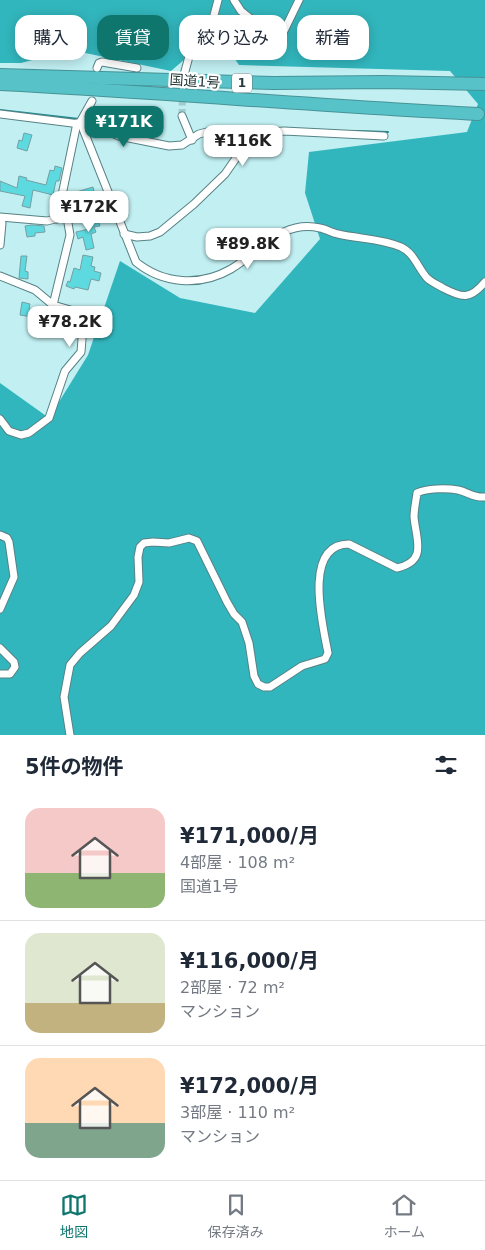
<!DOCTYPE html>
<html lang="ja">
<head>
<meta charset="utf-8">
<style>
	body { margin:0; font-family:"DejaVu Sans","Noto Sans JP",sans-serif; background:#f6f6f7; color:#1f2937; height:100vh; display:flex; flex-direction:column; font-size:19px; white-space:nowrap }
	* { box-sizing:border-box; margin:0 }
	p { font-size:16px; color:#747a83 }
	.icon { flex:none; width:28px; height:28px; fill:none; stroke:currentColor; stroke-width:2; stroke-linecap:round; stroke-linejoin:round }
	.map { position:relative; height:735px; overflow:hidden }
	.drawer { display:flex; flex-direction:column; background:#fff; flex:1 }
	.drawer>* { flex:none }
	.top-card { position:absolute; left:15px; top:15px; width:455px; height:45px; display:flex; gap:10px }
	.price { position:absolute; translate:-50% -42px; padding:0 11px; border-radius:10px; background:#fff; color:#222; font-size:16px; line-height:32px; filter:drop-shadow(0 1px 2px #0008) }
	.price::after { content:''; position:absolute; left:50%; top:30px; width:15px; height:11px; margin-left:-8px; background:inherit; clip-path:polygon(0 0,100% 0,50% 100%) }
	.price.selected { background:#0f766e; color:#fff }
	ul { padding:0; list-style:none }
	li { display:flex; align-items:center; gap:15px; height:125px; padding:0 25px }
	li+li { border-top:1px solid #e0e1e3 }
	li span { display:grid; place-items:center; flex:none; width:140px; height:100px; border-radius:15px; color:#555 }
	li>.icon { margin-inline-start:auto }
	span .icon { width:60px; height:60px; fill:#fffc; stroke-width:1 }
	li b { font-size:21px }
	h2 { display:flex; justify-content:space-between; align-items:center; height:60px; padding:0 25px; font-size:21px }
	.chip { padding:0 18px; border-radius:15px; background:#fff; box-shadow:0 2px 12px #0003; font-size:18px; line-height:45px }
	.chip.selected { background:#0f766e; color:#fff }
	.dock { display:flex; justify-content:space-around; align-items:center; height:70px; border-top:1px solid #e0e1e3; background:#fff; font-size:14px; color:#747a83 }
	.dock a { display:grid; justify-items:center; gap:2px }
	.dock .selected { color:#0f766e }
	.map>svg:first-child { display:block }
	.forest { fill:#32b6bd }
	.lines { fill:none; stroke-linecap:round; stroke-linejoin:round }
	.stream { stroke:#238a8f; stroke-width:2 }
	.building { fill:#5dd9e0; stroke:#74a0a3 }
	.street-tunnel { stroke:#a2cbcd; stroke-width:7; stroke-dasharray:7 3.5; stroke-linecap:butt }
	.street-casing { stroke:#578285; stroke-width:9 }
	.highway-casing { stroke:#469397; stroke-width:14 }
	.street { stroke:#fff; stroke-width:7 }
	.highway { stroke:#57c3c9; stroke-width:12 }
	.labels { text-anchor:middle; stroke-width:4.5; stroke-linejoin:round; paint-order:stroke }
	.shield { fill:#fff; stroke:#687576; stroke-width:1 }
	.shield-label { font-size:12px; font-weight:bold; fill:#273a3b }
	.street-label { font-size:14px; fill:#273a3b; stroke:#fff }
</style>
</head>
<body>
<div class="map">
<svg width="485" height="735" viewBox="0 0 485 735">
	<rect width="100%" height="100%" fill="#c1eff2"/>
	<!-- forest -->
	<path class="forest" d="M0 0H485V735H0V383L49 418 88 355 120 261 180 298 255 313 320 239 305 193 309 152 467 132 478 104 450 71 239 65 216 32 171 71 71 50 21 63H0Z"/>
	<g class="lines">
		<!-- stream -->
		<g class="stream">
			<path d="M0 110 79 119"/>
			<path d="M213 129 222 127 253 133"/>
			<path d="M257 130 262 127 279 128"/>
			<path d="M356 131 388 132"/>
		</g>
	</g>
	<!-- building -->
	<g class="building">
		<path d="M24 133 32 135 27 151 17 148 19 140 22 141Z"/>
		<path d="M55 166 62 168 59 181H56L53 195 33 190 30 208 22 206 25 196 0 191V181L17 188 19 176 27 178 26 180 46 185 50 170 54 171Z"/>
		<path d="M93 187 95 196 75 202 73 193Z"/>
		<path d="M97 217 100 226 94 227 96 232 91 234 94 248 86 250 83 237 78 239 76 232 89 229 87 220Z"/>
		<path d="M32 225 44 226 45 232 35 233V236L27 237 25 226Z"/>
		<path d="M83 255 93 257 91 266 95 267 94 271 101 273 99 281 91 279 88 290 75 287 74 289 66 286 68 281 70 282 74 268 80 270Z"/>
		<path d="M21 256H27L25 271 28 272V279L19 278Z"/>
		<path d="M22 302 30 304 29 309H33L32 317 20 315Z"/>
	</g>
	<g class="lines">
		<!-- street-tunnel -->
		<path class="street-tunnel" d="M182 116 183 78"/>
		<defs>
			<g id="street">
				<path d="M234 0 241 11 276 39 282 35 299 0"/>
				<path d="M97 68 99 63 102 62 137 68"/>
				<path d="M184 75 191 49 213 19 218 0"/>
				<path d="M0 114 96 126 119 136 169 146 182 145 199 134 207 132 233 133 250 138"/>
				<path d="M182 116 192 140"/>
				<path d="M79 124 92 101"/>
				<path d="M81 124 136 262C163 284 200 287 231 269 260 252 282 219 320 228 326 229 332 233 338 234 359 239 380 238 401 247 414 253 418 268 427 278 431 282 438 285 443 288 462 298 470 300 485 282"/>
				<path d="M0 217 47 221 112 205"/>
				<path d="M57 219 77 123"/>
				<path d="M0 220 2 223 0 245"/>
				<path d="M124 234 137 237 150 236 160 232 194 204 225 174 250 138 258 133 284 131 384 136"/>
				<path d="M0 276 35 290 53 305 84 314 81 352 65 371 49 418 29 433 21 435 9 431 0 419"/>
				<path d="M53 305 70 235 67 217"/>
				<path d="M0 535 7 538 9 542 14 577 0 609"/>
				<path d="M0 648 14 662 15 667 10 674H0"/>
				<path d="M70 735 64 697 70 665 80 653 111 626 134 595 139 582 138 557 140 547 144 543 153 542 169 543 189 538 197 541 227 602 234 614 242 622 249 643 254 676 258 684 264 687H270L302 666 325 659 328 653C323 626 302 544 349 544L397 568C428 561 416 540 414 517 414 509 416 501 417 493 427 488 447 488 458 490 468 492 473 498 485 497"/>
			</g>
			<g id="highway">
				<path d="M0 75 274 83 383 82 485 84"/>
				<path d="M0 84C159 92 318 106 478 114"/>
			</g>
		</defs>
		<!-- street casing -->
		<use href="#street" class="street-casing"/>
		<!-- highway casing -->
		<use href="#highway" class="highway-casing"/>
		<!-- street -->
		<use href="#street" class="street"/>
		<!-- highway -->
		<use href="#highway" class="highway"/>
	</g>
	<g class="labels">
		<!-- shield labels -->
		<rect class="shield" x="232" y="73.5" width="20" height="19" rx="4"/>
		<g class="shield-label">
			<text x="242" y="87">1</text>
		</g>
		<!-- street labels -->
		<g class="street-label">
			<text transform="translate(195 81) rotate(4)" y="5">国道1号</text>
		</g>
	</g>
</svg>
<b class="price selected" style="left:124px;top:148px">¥171K</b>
<b class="price" style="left:243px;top:167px">¥116K</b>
<b class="price" style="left:89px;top:233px">¥172K</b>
<b class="price" style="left:248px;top:270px">¥89.8K</b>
<b class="price" style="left:70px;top:348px">¥78.2K</b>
<div class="top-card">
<a class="chip">購入</a>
<a class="chip selected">賃貸</a>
<a class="chip">絞り込み</a>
<a class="chip">新着</a>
</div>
</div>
<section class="drawer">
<h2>5件の物件<svg class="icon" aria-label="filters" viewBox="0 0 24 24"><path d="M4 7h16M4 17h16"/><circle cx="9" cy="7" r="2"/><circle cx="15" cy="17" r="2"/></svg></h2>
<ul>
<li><span style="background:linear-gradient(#f6c9c9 65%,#8fb573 0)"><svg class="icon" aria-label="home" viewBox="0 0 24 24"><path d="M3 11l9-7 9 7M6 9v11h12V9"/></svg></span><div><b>¥171,000/月</b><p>4部屋 · 108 m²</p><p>国道1号</p></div></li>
<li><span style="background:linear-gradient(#dfe7d0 70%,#c2b280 0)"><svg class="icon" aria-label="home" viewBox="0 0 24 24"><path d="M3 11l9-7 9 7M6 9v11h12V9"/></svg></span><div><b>¥116,000/月</b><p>2部屋 · 72 m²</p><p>マンション</p></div></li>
<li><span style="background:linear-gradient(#ffd9b3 65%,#7fa58c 0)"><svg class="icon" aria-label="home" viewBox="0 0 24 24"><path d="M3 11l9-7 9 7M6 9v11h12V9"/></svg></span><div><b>¥172,000/月</b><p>3部屋 · 110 m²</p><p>マンション</p></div></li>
</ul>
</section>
<nav class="dock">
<a class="selected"><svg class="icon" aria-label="map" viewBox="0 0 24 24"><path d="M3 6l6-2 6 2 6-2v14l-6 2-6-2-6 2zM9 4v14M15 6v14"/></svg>地図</a>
<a><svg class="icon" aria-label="saved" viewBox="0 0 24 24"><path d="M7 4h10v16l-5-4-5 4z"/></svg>保存済み</a>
<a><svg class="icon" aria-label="home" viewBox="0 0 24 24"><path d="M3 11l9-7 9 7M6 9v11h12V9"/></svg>ホーム</a>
</nav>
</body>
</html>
